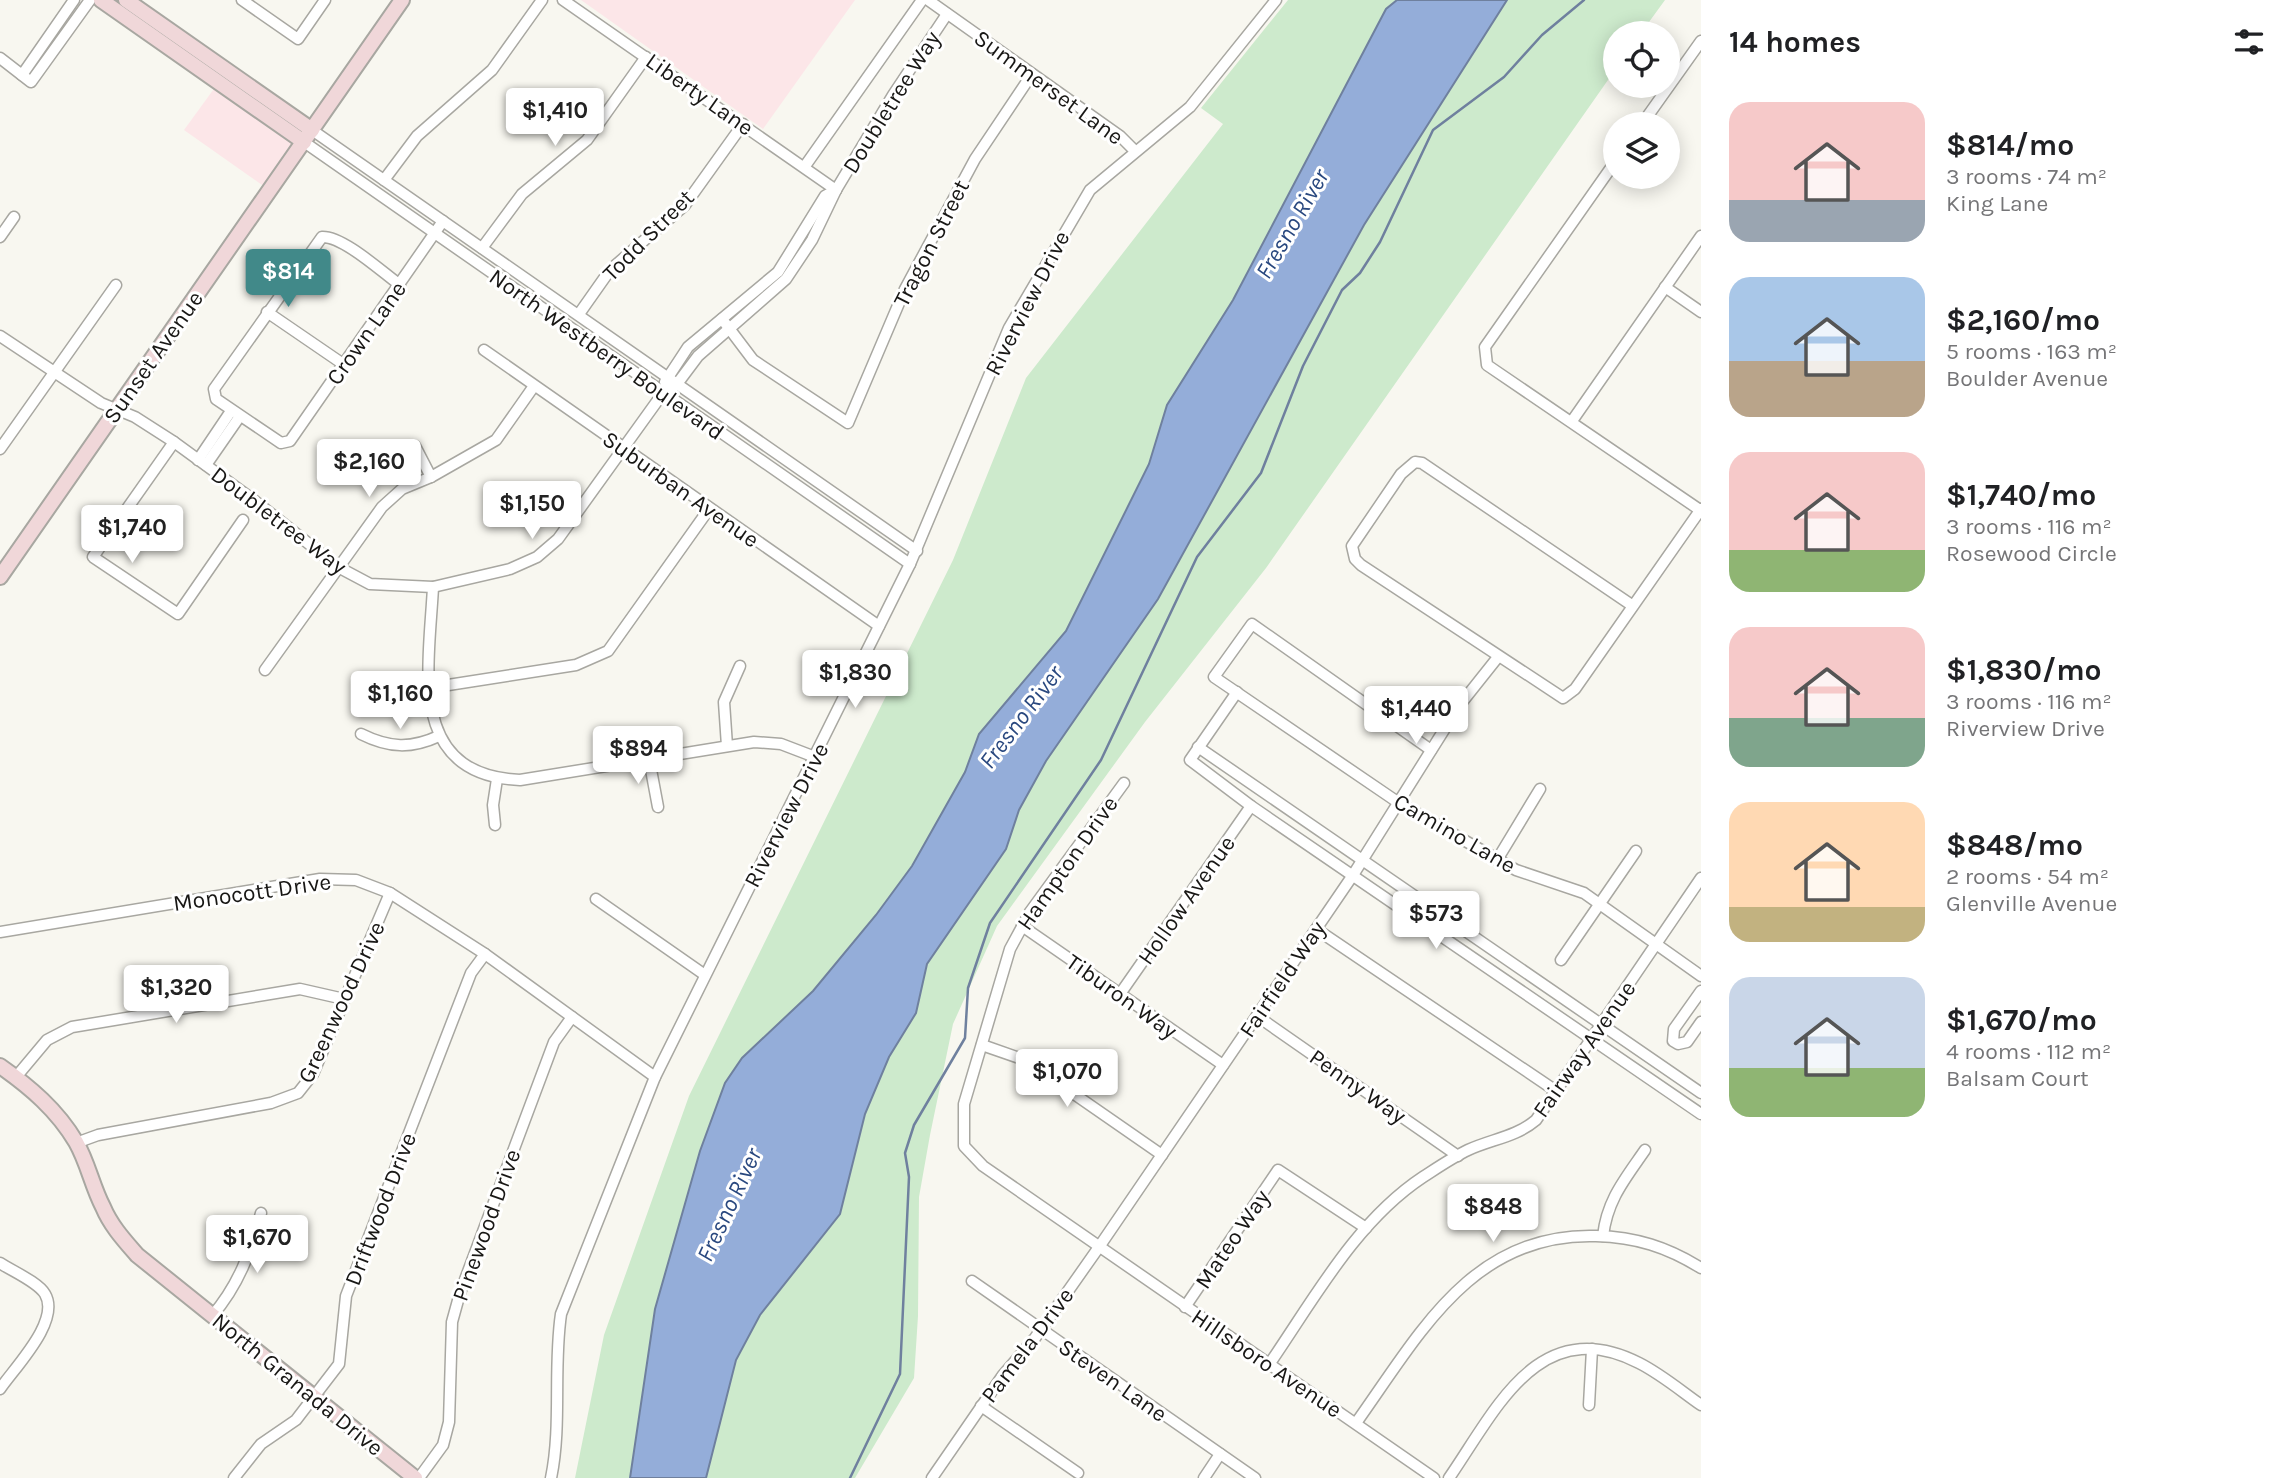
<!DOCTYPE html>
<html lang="en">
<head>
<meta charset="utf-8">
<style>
	body { margin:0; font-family:Karla,sans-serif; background:#f6f6f6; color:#202124; height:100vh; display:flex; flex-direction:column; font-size:26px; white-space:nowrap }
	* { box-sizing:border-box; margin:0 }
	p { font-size:23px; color:#757577 }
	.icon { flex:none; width:38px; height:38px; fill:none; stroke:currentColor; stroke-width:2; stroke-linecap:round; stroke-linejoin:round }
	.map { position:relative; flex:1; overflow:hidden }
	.drawer { display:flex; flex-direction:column; background:#fff; width:595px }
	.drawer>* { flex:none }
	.tools { position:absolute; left:1603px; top:21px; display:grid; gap:14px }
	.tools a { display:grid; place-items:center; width:77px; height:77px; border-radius:50%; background:#fff; box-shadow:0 4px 18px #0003; font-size:35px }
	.price { position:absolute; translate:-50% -60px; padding:0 16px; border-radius:7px; background:#fff; color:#222; font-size:23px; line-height:46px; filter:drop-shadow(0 2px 4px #0008) }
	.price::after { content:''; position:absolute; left:50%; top:42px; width:21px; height:16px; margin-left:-10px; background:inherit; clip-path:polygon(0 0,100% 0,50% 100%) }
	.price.on { background:#418989; color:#fff }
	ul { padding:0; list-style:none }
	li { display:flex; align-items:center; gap:21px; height:175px; padding:0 28px }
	li span { display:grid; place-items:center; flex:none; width:196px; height:140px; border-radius:21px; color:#555 }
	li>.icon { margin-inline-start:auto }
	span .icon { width:84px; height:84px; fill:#fffc; stroke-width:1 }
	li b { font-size:30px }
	h2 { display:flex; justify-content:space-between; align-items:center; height:84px; padding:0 28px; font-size:30px }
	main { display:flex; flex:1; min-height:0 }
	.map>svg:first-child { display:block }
	.education { fill:#fce6e8 }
	.green { fill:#cdeacc }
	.water { fill:#94add9; stroke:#6f809e; stroke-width:2 }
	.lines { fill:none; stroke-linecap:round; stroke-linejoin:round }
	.stream { stroke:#6f809e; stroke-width:2.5 }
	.street-casing { stroke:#a8a7a1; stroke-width:13 }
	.secondary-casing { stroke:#a8a7a1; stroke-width:18 }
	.street { stroke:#fff; stroke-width:10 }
	.secondary { stroke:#f0d7d9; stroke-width:14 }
	.labels { text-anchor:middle; stroke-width:6; stroke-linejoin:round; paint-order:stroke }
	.street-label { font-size:23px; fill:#181715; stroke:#fff }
	.water-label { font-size:24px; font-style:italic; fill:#29487f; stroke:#fff }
</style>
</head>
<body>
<main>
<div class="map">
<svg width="1701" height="1478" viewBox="0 0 1701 1478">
	<rect width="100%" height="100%" fill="#f8f7f0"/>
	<!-- education -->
	<g class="education">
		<path d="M581 0H855L763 129Z"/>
		<path d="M216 86 296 143 265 187 184 130Z"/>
	</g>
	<!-- green -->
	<path class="green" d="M1288 0H1665L1641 33H1615V70L1266 568 1145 722 997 926 953 1024 930 1135 919 1197 918 1316 914 1378 855 1478H575L604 1335 689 1096 953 560 1026 378 1223 124 1201 108Z"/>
	<!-- water -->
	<path class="water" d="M1397 0H1507L1364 225 1158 599 1046 761 1019 810 1006 849 927 964 916 1013 889 1057 865 1114 840 1214 760 1315 736 1360 706 1478H630L655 1309 700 1151 725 1083 742 1058 813 991 876 915 912 866 965 772 979 734 1066 631 1149 464 1167 405 1233 300 1386 9Z"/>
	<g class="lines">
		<!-- stream -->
		<path class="stream" d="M850 1478 900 1374 909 1177 905 1153 914 1125 965 1038 968 988 990 923 1101 760 1197 557 1261 473 1303 366 1342 290 1360 273 1380 242 1433 130 1504 77 1542 35 1584 0"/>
		<defs>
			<g id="street">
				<path d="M242 0 298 39 325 0"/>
				<path d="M563 0 836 190"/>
				<path d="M928 0 1120 136 1135 151"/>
				<path d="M0 58 31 82 90 0"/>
				<path d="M22 75 74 0"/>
				<path d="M1642 124 1701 41"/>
				<path d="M312 130 917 551"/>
				<path d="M304 142 910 564"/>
				<path d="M1615 162 1485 347 1487 365 1700 510"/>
				<path d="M805 166 922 0"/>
				<path d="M384 180 417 136 492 70 542 0"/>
				<path d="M0 237 14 217"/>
				<path d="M482 248 522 194 587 140 646 57"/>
				<path d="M400 285C382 272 343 236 322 237L214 389 216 399 281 443 290 441 443 221"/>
				<path d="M1665 287 1701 312"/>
				<path d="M267 312 343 364"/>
				<path d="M579 314 610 270 685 205 743 124"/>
				<path d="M722 319 753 360 848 423 905 289 975 159 1032 74"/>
				<path d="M0 336 101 403 135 417 174 442 255 501 338 567 370 584 433 587 510 569 537 557 558 539 663 393 677 384 698 356 786 279 812 240 836 190 893 95 947 14"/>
				<path d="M484 350 879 626"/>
				<path d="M665 382 688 347 778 272 825 196 836 190"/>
				<path d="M1572 421 1701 236"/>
				<path d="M174 442 93 557 178 614 243 520"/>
				<path d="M415 446 431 477"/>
				<path d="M0 449 116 285"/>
				<path d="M198 460 231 411"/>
				<path d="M206 465 240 416"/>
				<path d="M433 587C429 667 406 775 520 780L754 742 781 744 815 757"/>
				<path d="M1633 606 1422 463 1415 462 1401 474 1352 546 1355 559 1361 565 1563 698 1575 689 1701 509"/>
				<path d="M265 670 382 507 402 489 431 477 496 440 534 386"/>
				<path d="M429 688 576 665 608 651 709 509"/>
				<path d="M1237 692 1190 760 1251 806 1701 1114"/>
				<path d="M361 734C389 748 411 749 439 736"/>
				<path d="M727 746 724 702 740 666"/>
				<path d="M1198 747 1701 1093"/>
				<path d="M1431 750 1252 624 1214 677 1399 803 1516 870 1584 893 1701 976"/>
				<path d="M649 759 658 807"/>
				<path d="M1124 783 1030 912 1010 949 964 1104V1146L983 1166 1434 1478"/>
				<path d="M495 825 493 805 497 779"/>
				<path d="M1497 860 1540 789"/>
				<path d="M596 899 705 975"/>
				<path d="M1022 926 1223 1065"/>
				<path d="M1316 929 1556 1091"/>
				<path d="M0 932 320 879 356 880 390 893 485 954 655 1077"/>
				<path d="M1561 960 1636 851"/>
				<path d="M1701 991 1674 1029 1673 1041 1678 1044 1687 1042 1701 1022"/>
				<path d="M1120 994 1251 806"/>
				<path d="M1257 1016 1458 1156"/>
				<path d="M982 1045 1025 1060 1162 1155"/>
				<path d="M16 1077 47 1040 72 1027 300 989 344 999"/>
				<path d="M76 1143 98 1135 271 1103 298 1093 313 1074 390 893"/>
				<path d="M1603 1236C1607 1200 1625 1179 1645 1150"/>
				<path d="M0 1263C12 1271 38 1282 45 1294 61 1321 15 1367 0 1389"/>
				<path d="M972 1281 1255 1478"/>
				<path d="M1185 1307 1278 1170 1366 1228"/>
				<path d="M212 1316C238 1286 251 1252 261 1213"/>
				<path d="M1268 1366C1313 1301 1355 1222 1423 1177 1437 1168 1453 1157 1468 1150 1492 1139 1516 1137 1536 1120L1701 878"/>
				<path d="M1589 1405 1592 1349"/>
				<path d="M981 1406 1078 1473"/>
				<path d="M1356 1423C1419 1335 1472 1232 1596 1236 1636 1237 1667 1247 1701 1268"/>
				<path d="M234 1478 261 1444 296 1420 339 1364 346 1296 471 973 485 954"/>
				<path d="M419 1478 443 1445 449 1422 452 1322 460 1293 554 1042 572 1017"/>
				<path d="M551 1478C562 1425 553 1368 561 1314L655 1077 910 564 1009 328 1090 190 1190 107 1276 0"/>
				<path d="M932 1478 1003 1375 1035 1338 1099 1247 1353 875 1459 706 1498 657"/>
				<path d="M1204 1478 1220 1454"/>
				<path d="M1449 1478C1496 1410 1539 1312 1639 1363 1661 1374 1681 1391 1701 1405"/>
			</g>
			<g id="secondary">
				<path d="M101 0 304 142"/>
				<path d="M126 0 312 130"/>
				<path d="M0 577 402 0"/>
				<path d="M0 1066C30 1087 57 1110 76 1142 88 1163 92 1186 103 1207 111 1226 124 1240 137 1255L415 1478"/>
			</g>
		</defs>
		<!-- street casing -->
		<use href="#street" class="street-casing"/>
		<!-- secondary casing -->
		<use href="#secondary" class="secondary-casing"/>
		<!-- street -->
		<use href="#street" class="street"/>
		<!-- secondary -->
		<use href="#secondary" class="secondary"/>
	</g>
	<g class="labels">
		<!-- street labels -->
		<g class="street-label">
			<text transform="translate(1049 87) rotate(36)" y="8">Summerset Lane</text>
			<text transform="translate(700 94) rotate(35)" y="8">Liberty Lane</text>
			<text transform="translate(891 102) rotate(-58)" y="8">Doubletree Way</text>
			<text transform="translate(648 235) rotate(-45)" y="8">Todd Street</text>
			<text transform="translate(931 243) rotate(-63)" y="8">Tragon Street</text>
			<text transform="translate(1027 303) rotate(-63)" y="8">Riverview Drive</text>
			<text transform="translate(366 333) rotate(-55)" y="8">Crown Lane</text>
			<text transform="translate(607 354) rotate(35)" y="8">North Westberry Boulevard</text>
			<text transform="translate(153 357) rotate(-55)" y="8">Sunset Avenue</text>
			<text transform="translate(681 489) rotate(35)" y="8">Suburban Avenue</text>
			<text transform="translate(279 520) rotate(37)" y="8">Doubletree Way</text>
			<text transform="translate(786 815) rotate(-63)" y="8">Riverview Drive</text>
			<text transform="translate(1455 833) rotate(30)" y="8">Camino Lane</text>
			<text transform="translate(1067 863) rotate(-55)" y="8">Hampton Drive</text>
			<text transform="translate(252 892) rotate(-8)" y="8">Monocott Drive</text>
			<text transform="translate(1186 900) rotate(-55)" y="8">Hollow Avenue</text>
			<text transform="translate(1282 979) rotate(-56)" y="8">Fairfield Way</text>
			<text transform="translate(1122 996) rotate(35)" y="8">Tiburon Way</text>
			<text transform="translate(341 1002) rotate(-65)" y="8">Greenwood Drive</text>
			<text transform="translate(1584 1049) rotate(-55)" y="8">Fairway Avenue</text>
			<text transform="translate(1358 1086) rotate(35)" y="8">Penny Way</text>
			<text transform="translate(380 1209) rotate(-69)" y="8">Driftwood Drive</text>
			<text transform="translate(486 1225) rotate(-70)" y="8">Pinewood Drive</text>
			<text transform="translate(1232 1239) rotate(-56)" y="8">Mateo Way</text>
			<text transform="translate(1027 1345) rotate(-53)" y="8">Pamela Drive</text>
			<text transform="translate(1267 1363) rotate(34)" y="8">Hillsboro Avenue</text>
			<text transform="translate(1113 1380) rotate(35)" y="8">Steven Lane</text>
			<text transform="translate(298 1384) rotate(39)" y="8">North Granada Drive</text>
		</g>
		<!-- water labels -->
		<g class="water-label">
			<text transform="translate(1292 224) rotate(-60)" y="8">Fresno River</text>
			<text transform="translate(1021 717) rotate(-53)" y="8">Fresno River</text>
			<text transform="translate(729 1205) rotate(-65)" y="8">Fresno River</text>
		</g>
	</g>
</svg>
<div class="tools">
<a><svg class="icon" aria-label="locate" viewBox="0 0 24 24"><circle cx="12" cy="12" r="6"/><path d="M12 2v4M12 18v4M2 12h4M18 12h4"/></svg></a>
<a><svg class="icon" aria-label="layers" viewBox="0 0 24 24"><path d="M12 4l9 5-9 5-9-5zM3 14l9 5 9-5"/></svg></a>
</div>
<b class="price" style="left:555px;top:148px">$1,410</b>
<b class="price on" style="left:288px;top:309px">$814</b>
<b class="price" style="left:369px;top:499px">$2,160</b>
<b class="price" style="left:532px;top:541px">$1,150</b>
<b class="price" style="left:132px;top:565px">$1,740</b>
<b class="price" style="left:855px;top:710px">$1,830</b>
<b class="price" style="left:400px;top:731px">$1,160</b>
<b class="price" style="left:1416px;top:746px">$1,440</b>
<b class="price" style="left:638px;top:786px">$894</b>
<b class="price" style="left:1436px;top:951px">$573</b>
<b class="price" style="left:176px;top:1025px">$1,320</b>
<b class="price" style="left:1067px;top:1109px">$1,070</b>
<b class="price" style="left:1493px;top:1244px">$848</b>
<b class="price" style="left:257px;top:1275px">$1,670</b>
</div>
<section class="drawer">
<h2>14 homes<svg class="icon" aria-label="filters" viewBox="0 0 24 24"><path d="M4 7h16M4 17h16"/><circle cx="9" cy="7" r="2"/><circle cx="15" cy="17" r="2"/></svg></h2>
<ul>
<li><span style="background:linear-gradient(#f6c9c9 70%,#9aa5b1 0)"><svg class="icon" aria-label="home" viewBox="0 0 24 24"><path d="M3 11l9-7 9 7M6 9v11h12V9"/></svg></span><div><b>$814/mo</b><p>3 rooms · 74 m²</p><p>King Lane</p></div></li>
<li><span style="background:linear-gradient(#a9c7e8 60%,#b9a48a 0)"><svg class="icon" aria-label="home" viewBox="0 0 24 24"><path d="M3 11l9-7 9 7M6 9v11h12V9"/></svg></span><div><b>$2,160/mo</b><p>5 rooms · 163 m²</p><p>Boulder Avenue</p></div></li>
<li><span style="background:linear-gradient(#f6c9c9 70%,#8fb573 0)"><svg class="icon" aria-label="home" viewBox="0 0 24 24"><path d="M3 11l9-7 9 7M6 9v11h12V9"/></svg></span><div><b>$1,740/mo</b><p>3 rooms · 116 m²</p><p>Rosewood Circle</p></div></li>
<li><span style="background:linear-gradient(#f6c9c9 65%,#7fa58c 0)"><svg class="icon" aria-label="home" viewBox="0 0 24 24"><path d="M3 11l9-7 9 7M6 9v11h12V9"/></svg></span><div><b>$1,830/mo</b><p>3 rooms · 116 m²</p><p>Riverview Drive</p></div></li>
<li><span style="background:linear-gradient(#ffd9b3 75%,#c2b280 0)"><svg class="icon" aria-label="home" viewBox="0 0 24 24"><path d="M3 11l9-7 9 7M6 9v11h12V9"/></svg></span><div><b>$848/mo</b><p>2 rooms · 54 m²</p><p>Glenville Avenue</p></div></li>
<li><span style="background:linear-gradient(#c9d6e8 65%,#8fb573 0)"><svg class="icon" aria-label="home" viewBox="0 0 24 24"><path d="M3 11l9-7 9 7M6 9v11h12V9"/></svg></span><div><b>$1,670/mo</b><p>4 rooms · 112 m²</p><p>Balsam Court</p></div></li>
</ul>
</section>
</main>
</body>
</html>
